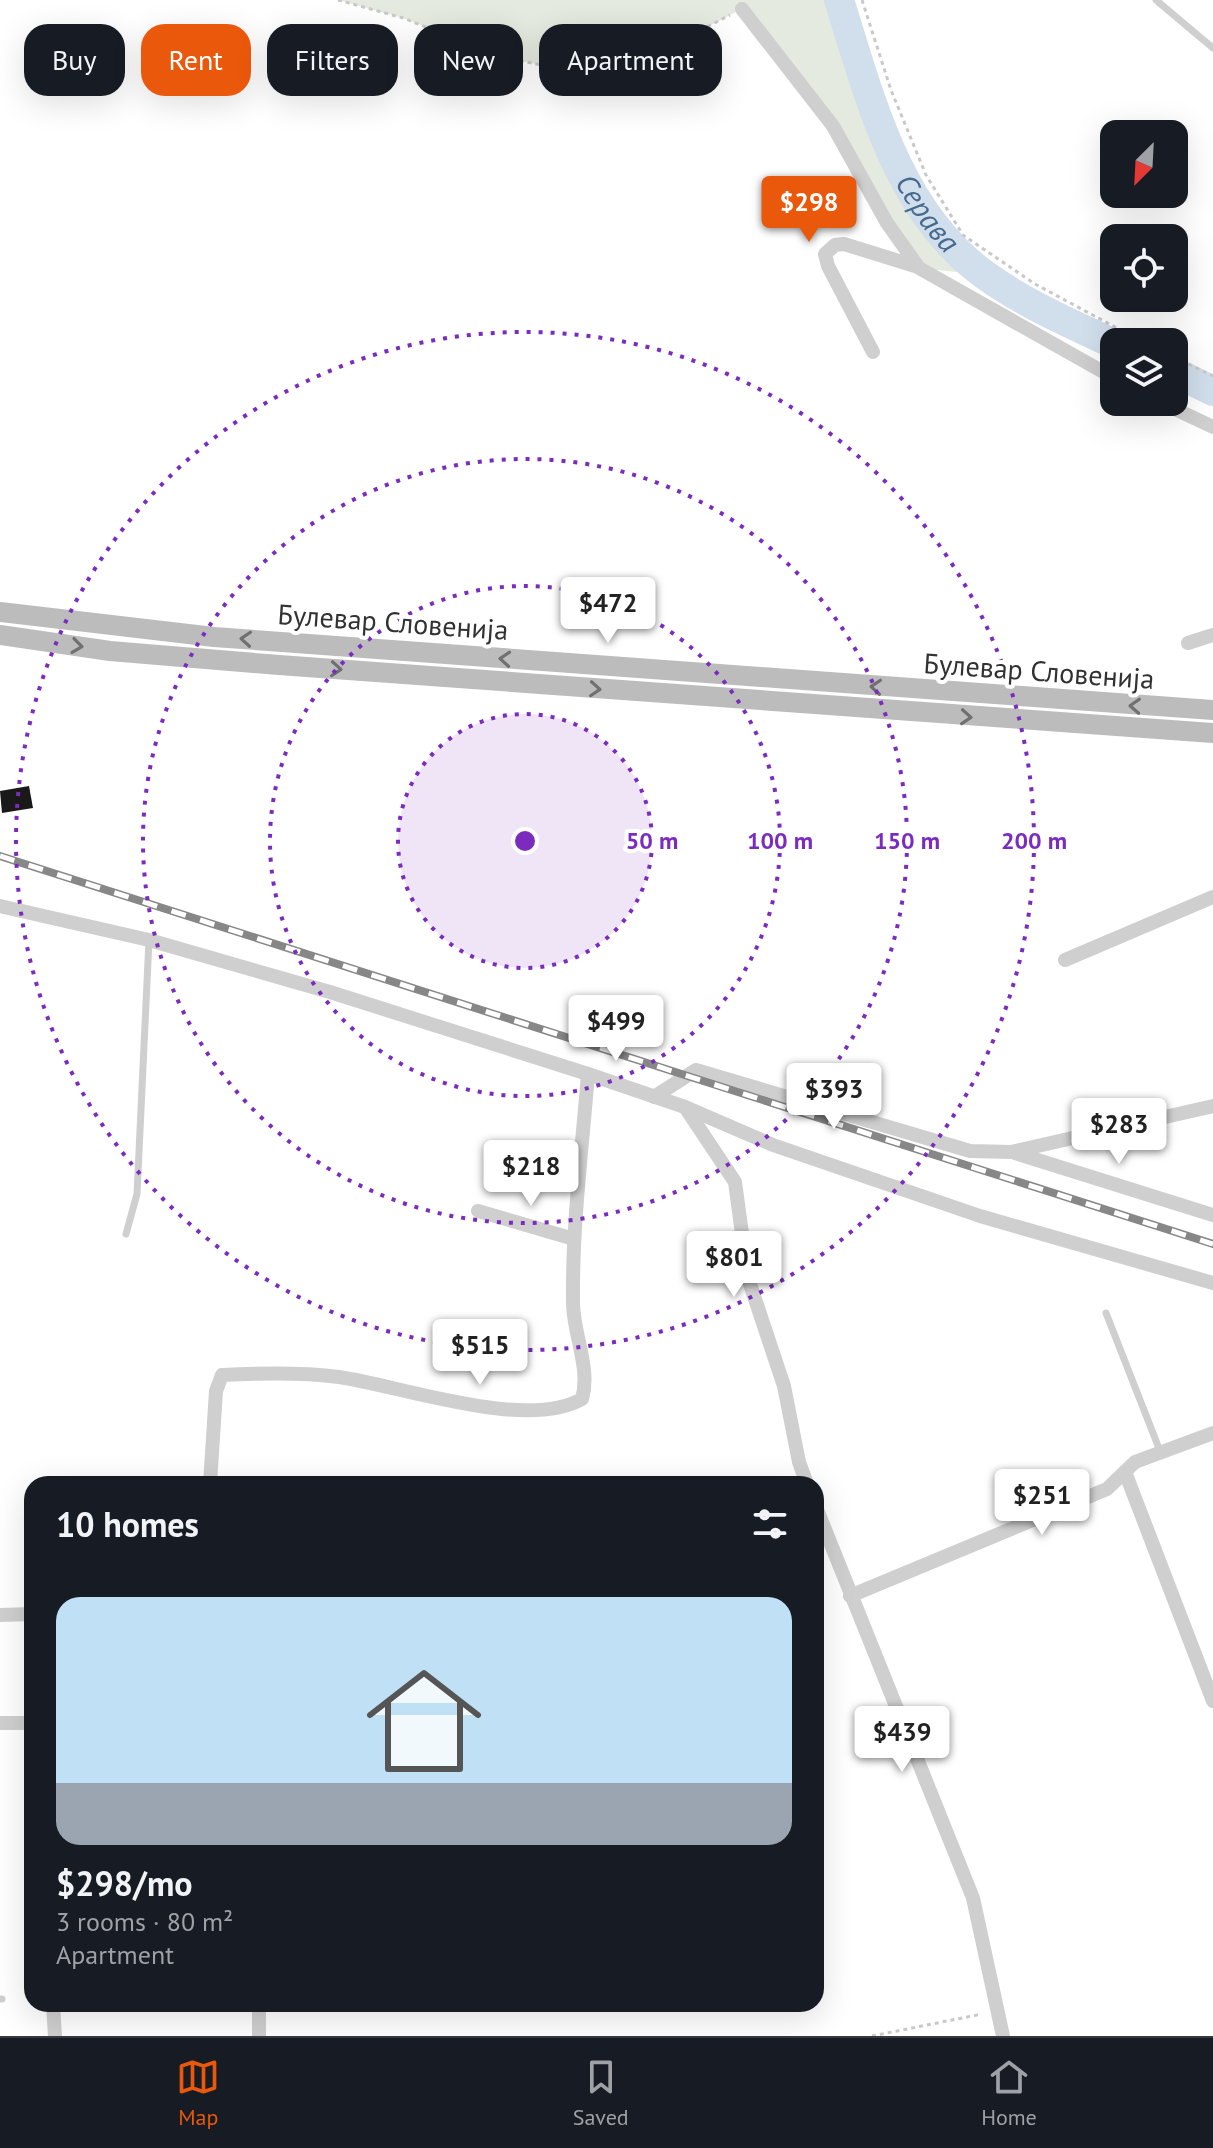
<!DOCTYPE html>
<html lang="en">
<head>
<meta charset="utf-8">
<style>
	body { margin:0; font-family:"PT Sans",sans-serif; background:#242831; color:#f1f3f6; height:100vh; display:flex; flex-direction:column; font-size:30px; white-space:nowrap }
	* { box-sizing:border-box; margin:0 }
	p { font-size:26px; color:#9ea1a6 }
	.icon { flex:none; width:44px; height:44px; fill:none; stroke:currentColor; stroke-width:2; stroke-linecap:round; stroke-linejoin:round }
	.map { position:relative; flex:1; overflow:hidden }
	.sheet { position:absolute; left:24px; top:1476px; width:800px; height:536px; display:flex; flex-direction:column; background:#171b24; border-radius:24px; box-shadow:0 8px 32px #0002 }
	.sheet>* { flex:none }
	.banner { position:absolute; left:24px; top:24px; width:800px; height:72px; display:flex; gap:16px }
	.needle { width:52px; rotate:204deg }
	.buttons { position:absolute; left:1100px; top:120px; display:grid; gap:16px }
	.buttons a { display:grid; place-items:center; width:88px; height:88px; border-radius:16px; background:#171b24; box-shadow:0 8px 32px #0002; font-size:40px }
	.price { position:absolute; translate:-50% -68px; padding:0 18px; border-radius:8px; background:#fff; color:#222; font-size:26px; line-height:52px; filter:drop-shadow(0 2px 4px #0008) }
	.price::after { content:''; position:absolute; left:50%; top:48px; width:24px; height:18px; margin-left:-12px; background:inherit; clip-path:polygon(0 0,100% 0,50% 100%) }
	.price.active { background:#ea580c; color:#fff }
	ul { padding:0; list-style:none }
	li { display:grid; align-content:center; gap:16px; height:424px; padding:0 32px }
	li+li { border-top:2px solid #363941 }
	li span { display:grid; place-items:center; height:248px; border-radius:24px; color:#555 }
	li>.icon { margin-inline-start:auto }
	span .icon { width:144px; height:144px; fill:#fffc; stroke-width:1 }
	li b { font-size:34px }
	h2 { display:flex; justify-content:space-between; align-items:center; height:96px; padding:0 32px; font-size:34px }
	.tag { padding:0 28px; border-radius:24px; background:#171b24; box-shadow:0 8px 32px #0002; font-size:28px; line-height:72px }
	.tag.active { background:#ea580c; color:#fff }
	.dock { display:flex; justify-content:space-around; align-items:center; height:112px; border-top:2px solid #363941; background:#171b24; font-size:22px; color:#9ea1a6 }
	.dock a { display:grid; justify-items:center; gap:4px }
	.dock .active { color:#ea580c }
	.map>svg:first-child { display:block }
	.green { fill:#e4eadf }
	.lines { fill:none; stroke-linecap:round; stroke-linejoin:round }
	.river { stroke:#d1deeb; stroke-width:30 }
	.building { fill:#191919 }
	.path { stroke:#c9c9c9; stroke-width:3; stroke-dasharray:4 4; stroke-linecap:butt }
	.lane { stroke:#cfcfcf; stroke-width:7 }
	.street { stroke:#cfcfcf; stroke-width:14 }
	.secondary { stroke:#bcbcbc; stroke-width:20 }
	.rail-casing { stroke:#878787; stroke-width:8 }
	.rail { stroke:#fff; stroke-width:5; stroke-dasharray:15; stroke-linecap:butt }
	.oneway { stroke:#707070 }
	.ring { fill:none; stroke:#7b2cbf; stroke-width:4; stroke-dasharray:4 8 }
	.labels { text-anchor:middle; stroke-width:8; stroke-linejoin:round; paint-order:stroke }
	.street-label { font-size:28px; fill:#323232; stroke:#fff }
	.water-label { font-size:30px; font-style:italic; fill:#466a8e; stroke:#fff }
	.centre { fill:#7b2cbf; stroke:#fff; stroke-width:4 }
	.ring-label { font-size:24px; text-anchor:middle; font-weight:bold; fill:#7b2cbf; stroke:#fff; stroke-width:8; stroke-linejoin:round; paint-order:stroke }
</style>
</head>
<body>
<div class="map">
<svg width="1213" height="2036" viewBox="0 0 1213 2036">
	<rect width="100%" height="100%" fill="#fff"/>
	<!-- green -->
	<path class="green" d="M338 0H839C863 75 884 166 934 228 948 246 967 260 984 275L919 268 833 126 742 9 633 65 595 76 502 57 403 18Z"/>
	<g class="lines">
		<!-- river -->
		<g class="river">
			<path id="s1" d="M839 0C870 98 897 212 985 275 1025 304 1070 323 1114 344"/>
			<path d="M1174 372 1213 391"/>
		</g>
	</g>
	<!-- building -->
	<path class="building" d="M29 786 33 808 2 813 0 791Z"/>
	<g class="lines">
		<!-- path -->
		<g class="path">
			<path d="M338 0 403 18 502 57 595 76 633 65 730 15"/>
			<path d="M862 0 891 90 926 175 963 235 1035 284 1143 342"/>
			<path d="M1174 357 1213 376"/>
			<path d="M872 2036 982 2014"/>
		</g>
		<!-- lane -->
		<g class="lane">
			<path d="M1156 0 1213 48"/>
			<path d="M126 1234 137 1194 149 940"/>
			<path d="M1106 1313 1160 1451"/>
			<path d="M0 1999H2"/>
		</g>
		<!-- street -->
		<g class="street">
			<path d="M742 9 833 126 887 223 919 268 1114 378"/>
			<path d="M873 352 828 266 825 254 835 245 844 244 915 266"/>
			<path d="M1160 402 1213 427"/>
			<path d="M1188 643 1213 635"/>
			<path d="M0 906 149 940 330 992 588 1074 685 1107 773 1145 980 1216 1213 1283"/>
			<path d="M1065 960 1213 897"/>
			<path d="M654 1097 696 1070 970 1151 1011 1152 1213 1106"/>
			<path d="M685 1107 735 1182 748 1278 784 1386 799 1462 807 1484"/>
			<path d="M1015 1153 1213 1215"/>
			<path d="M478 1211 574 1239"/>
			<path d="M1125 1472 1213 1701"/>
			<path d="M210 1484 216 1391 222 1375C262 1373 300 1372 339 1377 401 1386 526 1431 582 1399 591 1368 573 1334 573 1302 572 1226 582 1150 588 1074"/>
			<path d="M816 1507 973 1898 1003 2036"/>
			<path d="M850 1596 1107 1489 1135 1462 1213 1433"/>
			<path d="M0 1615 32 1614"/>
			<path d="M0 1723H32"/>
			<path d="M53 2004 55 2036"/>
			<path d="M259 2036V2004"/>
		</g>
		<!-- secondary -->
		<g class="secondary">
			<path d="M0 612 214 637 1213 710"/>
			<path d="M0 635 110 651 279 665 1213 733"/>
		</g>
		<defs>
			<path id="rail" d="M0 856 1213 1244"/>
		</defs>
		<!-- rail casing -->
		<use href="#rail" class="rail-casing"/>
		<!-- rail -->
		<use href="#rail" class="rail"/>
	</g>
	<!-- one-way arrows -->
	<defs><path id="oneway-chevron" d="M-2-3.5L2.5 0L-2 3.5" fill="none" stroke-width="1.6" stroke-linecap="round" stroke-linejoin="round" transform="scale(2)"/></defs>
	<g class="oneway">
		<use href="#oneway-chevron" transform="translate(246 639) rotate(-176)"/>
		<use href="#oneway-chevron" transform="translate(77 646) rotate(8)"/>
		<use href="#oneway-chevron" transform="translate(505 659) rotate(-176)"/>
		<use href="#oneway-chevron" transform="translate(336 669) rotate(4)"/>
		<use href="#oneway-chevron" transform="translate(876 687) rotate(-176)"/>
		<use href="#oneway-chevron" transform="translate(595 689) rotate(4)"/>
		<use href="#oneway-chevron" transform="translate(1135 706) rotate(-177)"/>
		<use href="#oneway-chevron" transform="translate(966 717) rotate(4)"/>
	</g>
	<!-- distance rings -->
	<circle cx="525" cy="841" r="127" fill="#7b2cbf" fill-opacity=".12"/>
	<g class="ring">
		<circle cx="525" cy="841" r="127"/>
		<circle cx="525" cy="841" r="255"/>
		<circle cx="525" cy="841" r="382"/>
		<circle cx="525" cy="841" r="509"/>
	</g>
	<g class="labels">
		<!-- street labels -->
		<g class="street-label">
			<text transform="translate(393 622) rotate(4)" y="10">Булевар Словенија</text>
			<text transform="translate(1039 671) rotate(4)" y="10">Булевар Словенија</text>
		</g>
		<!-- water labels -->
		<g class="water-label">
			<text dy="10" stroke="none"><textPath href="#s1" startOffset="232">Серава</textPath></text>
		</g>
	</g>
	<circle cx="525" cy="841" r="12" class="centre"/>
	<g class="ring-label">
		<text x="652" y="849">50 m</text>
		<text x="780" y="849">100 m</text>
		<text x="907" y="849">150 m</text>
		<text x="1034" y="849">200 m</text>
	</g>
</svg>
<div class="buttons">
<a><svg class="needle" viewBox="-14 -14 28 28"><path d="M0-13l5 13h-10z" fill="#e53935"/><path d="M0 13l5-13h-10z" fill="#9ea1a6"/></svg></a>
<a><svg class="icon" aria-label="locate" viewBox="0 0 24 24"><circle cx="12" cy="12" r="6"/><path d="M12 2v4M12 18v4M2 12h4M18 12h4"/></svg></a>
<a><svg class="icon" aria-label="layers" viewBox="0 0 24 24"><path d="M12 4l9 5-9 5-9-5zM3 14l9 5 9-5"/></svg></a>
</div>
<b class="price active" style="left:809px;top:244px">$298</b>
<b class="price" style="left:608px;top:645px">$472</b>
<b class="price" style="left:616px;top:1063px">$499</b>
<b class="price" style="left:834px;top:1131px">$393</b>
<b class="price" style="left:1119px;top:1166px">$283</b>
<b class="price" style="left:531px;top:1208px">$218</b>
<b class="price" style="left:734px;top:1299px">$801</b>
<b class="price" style="left:480px;top:1387px">$515</b>
<b class="price" style="left:1042px;top:1537px">$251</b>
<b class="price" style="left:902px;top:1774px">$439</b>
<div class="banner">
<a class="tag">Buy</a>
<a class="tag active">Rent</a>
<a class="tag">Filters</a>
<a class="tag">New</a>
<a class="tag">Apartment</a>
</div>
<section class="sheet">
<h2>10 homes<svg class="icon" aria-label="filters" viewBox="0 0 24 24"><path d="M4 7h16M4 17h16"/><circle cx="9" cy="7" r="2"/><circle cx="15" cy="17" r="2"/></svg></h2>
<ul>
<li><span style="background:linear-gradient(#bfe0f5 75%,#9aa5b1 0)"><svg class="icon" aria-label="home" viewBox="0 0 24 24"><path d="M3 11l9-7 9 7M6 9v11h12V9"/></svg></span><div><b>$298/mo</b><p>3 rooms · 80 m²</p><p>Apartment</p></div></li>
</ul>
</section>
</div>
<nav class="dock">
<a class="active"><svg class="icon" aria-label="map" viewBox="0 0 24 24"><path d="M3 6l6-2 6 2 6-2v14l-6 2-6-2-6 2zM9 4v14M15 6v14"/></svg>Map</a>
<a><svg class="icon" aria-label="saved" viewBox="0 0 24 24"><path d="M7 4h10v16l-5-4-5 4z"/></svg>Saved</a>
<a><svg class="icon" aria-label="home" viewBox="0 0 24 24"><path d="M3 11l9-7 9 7M6 9v11h12V9"/></svg>Home</a>
</nav>
</body>
</html>
